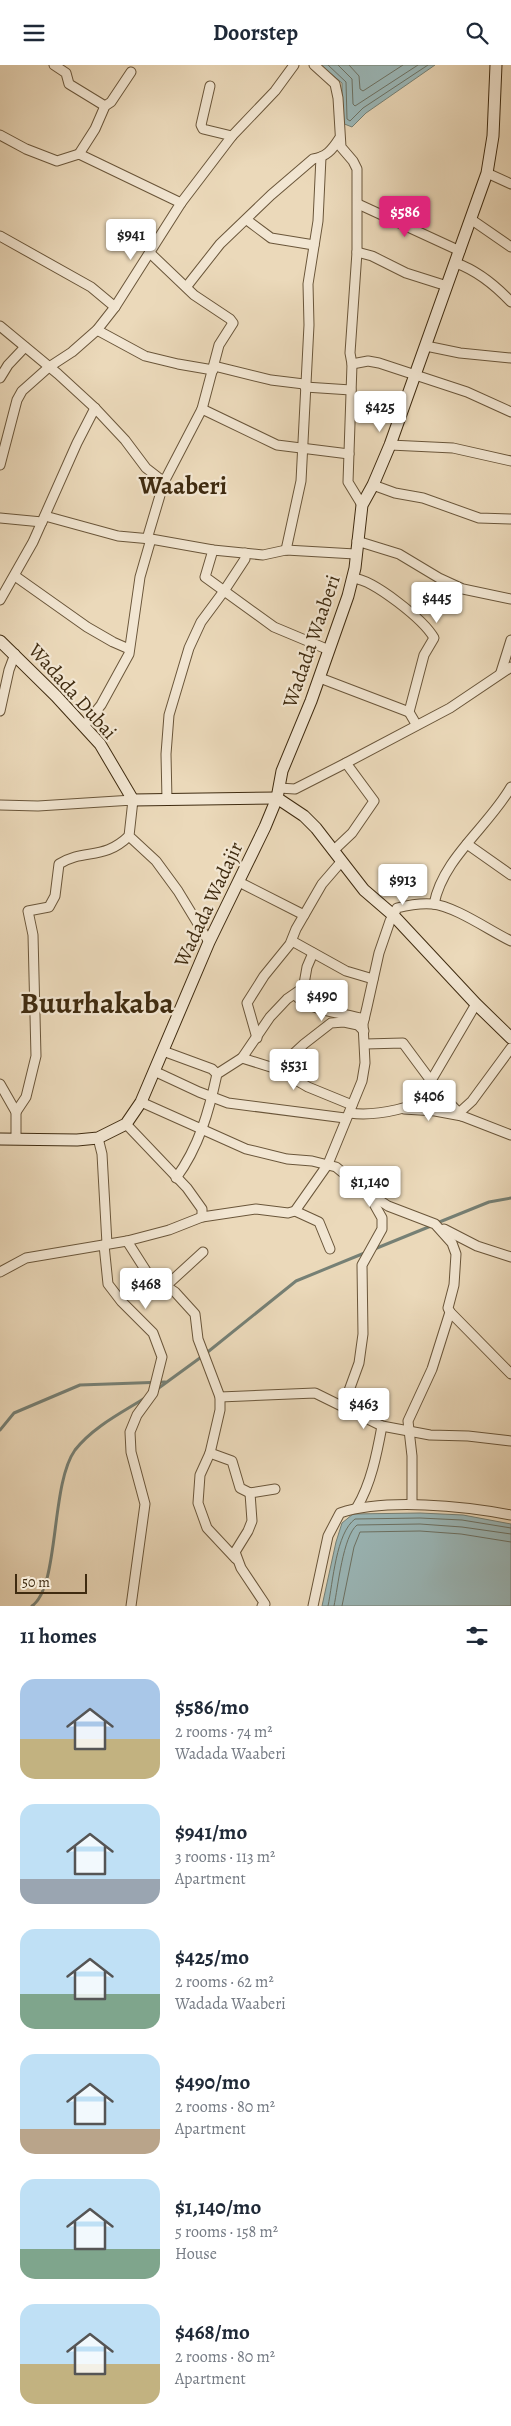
<!DOCTYPE html>
<html lang="en">
<head>
<meta charset="utf-8">
<style>
	body { margin:0; font-family:Alegreya,serif; background:#f6f6f7; color:#1f2937; height:100vh; display:flex; flex-direction:column; font-size:19px; white-space:nowrap }
	* { box-sizing:border-box; margin:0 }
	p { font-size:16px; color:#747a83 }
	.icon { flex:none; width:28px; height:28px; fill:none; stroke:currentColor; stroke-width:2; stroke-linecap:round; stroke-linejoin:round }
	.map { position:relative; height:1541px; overflow:hidden }
	.drawer { display:flex; flex-direction:column; background:#fff; flex:1 }
	.drawer>* { flex:none }
	.scale { position:absolute; left:15px; bottom:12px; width:72px; box-sizing:border-box; padding-left:5px; border:2px solid #3f2b10; border-top:0; font-size:14px; line-height:18px; white-space:nowrap; color:#3f2b10; -webkit-text-stroke:4px #f2e6d2; paint-order:stroke }
	.price { position:absolute; translate:-50% -42px; padding:0 11px; border-radius:5px; background:#fff; color:#222; font-size:16px; line-height:32px; filter:drop-shadow(0 1px 2px #0008) }
	.price::after { content:''; position:absolute; left:50%; top:30px; width:15px; height:11px; margin-left:-8px; background:inherit; clip-path:polygon(0 0,100% 0,50% 100%) }
	.price.on { background:#db2777; color:#fff }
	ul { padding:0; list-style:none }
	li { display:flex; align-items:center; gap:15px; height:125px; padding:0 20px }
	li span { display:grid; place-items:center; flex:none; width:140px; height:100px; border-radius:15px; color:#555 }
	li>.icon { margin-inline-start:auto }
	span .icon { width:60px; height:60px; fill:#fffc; stroke-width:1 }
	li b { font-size:21px }
	h2 { display:flex; justify-content:space-between; align-items:center; height:60px; padding:0 20px; font-size:21px }
	header { display:flex; justify-content:space-between; align-items:center; height:65px; padding:0 20px; background:#fff; font-size:22px; font-weight:700 }
	.map>svg:first-child { display:block }
	.water { fill:#9bb8b9; stroke:#768075 }
	.lines { fill:none; stroke-linecap:round; stroke-linejoin:round }
	.shore { stroke:#6d7264; stroke-width:1 }
	.stream { stroke:#768075; stroke-width:3 }
	.street-casing { stroke:#6a563a; stroke-width:11 }
	.secondary-casing { stroke:#3f2b10; stroke-width:13 }
	.street { stroke:#f2e6d2; stroke-width:9 }
	.secondary { stroke:#f2e6d2; stroke-width:11 }
	.labels { text-anchor:middle; stroke-width:4.5; stroke-linejoin:round; paint-order:stroke }
	.street-label { font-size:20px; fill:#3f2b10; stroke:#f2e6d2 }
	.district-label { font-size:25px; font-weight:bold; fill:#3f2b10; stroke:#f2e6d2 }
	.town-label { font-size:30px; font-weight:bold; fill:#3f2b10; stroke:#f2e6d2 }
</style>
</head>
<body>
<header><svg class="icon" aria-label="menu" viewBox="0 0 24 24"><path d="M4 6h16M4 12h16M4 18h16"/></svg>Doorstep<svg class="icon" aria-label="search" viewBox="0 0 24 24"><circle cx="10" cy="10" r="6"/><path d="M15 15l6 6"/></svg></header>
<div class="map">
<svg width="511" height="1541" viewBox="0 0 511 1541">
	<rect width="100%" height="100%" fill="#ebd9ba"/>
	<filter id="stains"><feTurbulence type="fractalNoise" baseFrequency=".004" numOctaves="4"/><feColorMatrix values="0 0 0 0 .2 0 0 0 0 .09 0 0 0 0 .02 0 0 0 .5 -.17"/></filter>
	<radialGradient id="worn" r=".72"><stop offset=".6" stop-color="#630" stop-opacity="0"/><stop offset="1" stop-color="#630" stop-opacity=".3"/></radialGradient>
	<!-- water -->
	<g class="water">
		<path d="M320 0H435L366 48 352 62 342 58V18Z"/>
		<path d="M420 1448 463 1450 511 1459V1541H322L336 1477 342 1458 353 1449Z"/>
	</g>
	<g class="lines">
		<!-- shore -->
		<g class="shore">
			<path d="M328 0 346 17 347 54 350 56 363 43 428 0"/>
			<path d="M338 0 352 14 353 39 355 41 418 0"/>
			<path d="M349 0 359 11 360 24 363 26 403 0"/>
			<path d="M328 1541C333 1517 336 1468 355 1454L420 1453 462 1455 511 1463"/>
			<path d="M334 1541C338 1522 343 1471 357 1460L420 1459 462 1462 511 1469"/>
			<path d="M342 1541 354 1482 360 1467 420 1466 461 1469 511 1477"/>
		</g>
		<!-- stream -->
		<g class="stream">
			<path d="M437 1158 489 1137 511 1133"/>
			<path d="M372 1185 431 1161"/>
			<path d="M156 1325 204 1290 296 1216 367 1187"/>
			<path d="M0 1365 14 1348 80 1320 165 1317"/>
			<path d="M32 1541C60 1521 50 1420 75 1385 93 1362 121 1348 145 1333"/>
		</g>
		<defs>
			<g id="street">
				<path d="M54 0 66 8 69 19 105 41"/>
				<path d="M314 0 335 19 338 33 341 82 353 96 357 104V187L350 288 352 299 348 417 362 440"/>
				<path d="M210 21 201 60 203 64 232 71"/>
				<path d="M0 70 26 84 57 96 79 89 181 138"/>
				<path d="M79 89 95 64 105 41 111 37 131 7"/>
				<path d="M487 108 511 119"/>
				<path d="M358 139 460 186"/>
				<path d="M247 155 271 173 314 180"/>
				<path d="M472 155 511 182"/>
				<path d="M0 171 91 222 115 242"/>
				<path d="M357 187 372 191 406 208 447 221"/>
				<path d="M456 198C478 206 495 220 511 237"/>
				<path d="M187 221 220 179 271 130 313 94C326 92 332 85 339 74"/>
				<path d="M0 261 58 309 95 343 125 375 146 403 164 417"/>
				<path d="M97 265 145 291 178 299 213 305"/>
				<path d="M426 281 460 288 511 293"/>
				<path d="M352 299 368 296 379 298 467 327 511 347"/>
				<path d="M214 301 271 315 304 319"/>
				<path d="M0 313 8 300 25 282"/>
				<path d="M305 322 351 325"/>
				<path d="M202 344 277 380 349 389"/>
				<path d="M390 380 453 383 511 396"/>
				<path d="M0 400 17 335 22 326 49 302 72 287 97 265 115 242 181 138 232 71 275 26 294 0"/>
				<path d="M373 420 395 428 423 433 479 453 511 454"/>
				<path d="M45 451 118 471 151 474 213 485 263 490 286 485 355 489"/>
				<path d="M0 453 42 457"/>
				<path d="M147 474 164 417 202 344 219 280 233 258 230 254 194 230 150 188"/>
				<path d="M357 476 399 489 439 513 463 524 511 534"/>
				<path d="M213 485 205 512 274 562 329 585"/>
				<path d="M286 485 301 416 309 260 308 219 318 156 321 92"/>
				<path d="M15 511 87 562 113 577 129 584"/>
				<path d="M353 513C374 515 424 555 434 573L424 590 409 647 416 659"/>
				<path d="M0 535 33 477 77 378 95 343"/>
				<path d="M501 607 511 575"/>
				<path d="M320 613 409 647"/>
				<path d="M0 646 9 605 15 589"/>
				<path d="M84 661 101 640 129 589 140 512 151 474"/>
				<path d="M279 723 295 724 346 698 450 643 511 602"/>
				<path d="M167 735 166 689 169 650 189 583 201 557 224 526 245 494V488"/>
				<path d="M0 740 38 741 133 735 129 771 156 796 178 826 209 877"/>
				<path d="M467 779 511 810"/>
				<path d="M333 786 352 768 374 736 346 698"/>
				<path d="M239 817 304 850"/>
				<path d="M434 839C443 793 488 762 511 722"/>
				<path d="M292 876 346 906 373 914"/>
				<path d="M295 930C313 948 341 947 364 954"/>
				<path d="M257 973 247 938 264 911 290 879 296 864 322 819 341 797"/>
				<path d="M365 979 403 978 440 1028 462 1051 511 1070"/>
				<path d="M163 986 212 1004 217 1009"/>
				<path d="M242 993 277 1004 308 1022 352 1040"/>
				<path d="M277 1004 304 979 331 958 344 957 358 960 364 966"/>
				<path d="M154 1006 199 1027 228 1038 345 1053"/>
				<path d="M432 1014 476 939"/>
				<path d="M0 1019 16 1047V1074"/>
				<path d="M141 1037 246 1084 287 1094 312 1096 336 1102 364 1125 388 1141 435 1159 452 1178 456 1189 454 1220 448 1243 450 1247 432 1304 408 1356 412 1391V1439"/>
				<path d="M404 1044 435 1046 462 1051"/>
				<path d="M16 1047 26 1032 36 991 33 870 28 846 49 842 55 831 59 799C85 783 103 796 129 771"/>
				<path d="M460 1047 472 1036 511 983"/>
				<path d="M350 1048C376 1052 418 1042 440 1028"/>
				<path d="M126 1059 187 1123 202 1144V1152"/>
				<path d="M98 1073 102 1089 107 1179"/>
				<path d="M176 1113C199 1082 209 1046 217 1009L242 993 270 952 287 934 300 925 304 919 307 902 313 888"/>
				<path d="M295 1146 319 1157 330 1184"/>
				<path d="M444 1164 477 1181 511 1192"/>
				<path d="M127 1176 148 1209 175 1227 195 1249 198 1274 220 1332V1345L210 1388 200 1410 198 1438 207 1463 236 1494"/>
				<path d="M104 1180 108 1219 121 1236 153 1268 162 1292 153 1328 137 1350 130 1367 131 1387 145 1439 131 1541"/>
				<path d="M0 1207 26 1193 127 1176 169 1165 202 1152 256 1144 288 1148 295 1146 328 1099 362 1016 365 998 363 959 367 942 379 888 390 856 397 843C409 840 420 838 432 839 455 841 490 866 511 876"/>
				<path d="M167 1220 203 1187"/>
				<path d="M450 1247 511 1309"/>
				<path d="M220 1332 315 1328 382 1361 430 1370 468 1371 511 1376"/>
				<path d="M343 1342 359 1298 363 1269 362 1200 382 1164V1153L373 1137V1130"/>
				<path d="M210 1388 232 1396 240 1423 250 1428 275 1424"/>
				<path d="M250 1428 252 1456 248 1466 235 1487 241 1503 265 1539 262 1541"/>
				<path d="M357 1442C371 1419 377 1388 382 1361"/>
				<path d="M313 1541 328 1471 340 1448C386 1433 464 1441 511 1450"/>
			</g>
			<g id="secondary">
				<path d="M0 576 56 631 100 679 133 735 277 733"/>
				<path d="M277 733 304 751 316 763 364 825 393 850 476 939 511 973"/>
				<path d="M0 1074 77 1075 98 1073 126 1059 141 1037 209 877 265 762 277 733 282 706 311 636 348 531 355 503 362 440 373 420 390 380 487 108 493 71 496 0"/>
			</g>
		</defs>
		<!-- street casing -->
		<use href="#street" class="street-casing"/>
		<!-- secondary casing -->
		<use href="#secondary" class="secondary-casing"/>
		<!-- street -->
		<use href="#street" class="street"/>
		<!-- secondary -->
		<use href="#secondary" class="secondary"/>
	</g>
	<g class="labels">
		<!-- street labels -->
		<g class="street-label">
			<text transform="translate(311 576) rotate(-71)" y="7">Wadada Waaberi</text>
			<text transform="translate(73 626) rotate(48)" y="7">Wadada Dubai</text>
			<text transform="translate(208 839) rotate(-65)" y="7">Wadada Wadajir</text>
		</g>
		<!-- district labels -->
		<g class="district-label">
			<text x="183" y="429">Waaberi</text>
		</g>
		<!-- town labels -->
		<g class="town-label">
			<text x="97" y="948">Buurhakaba</text>
		</g>
	</g>
	<rect width="100%" height="100%" filter="url(#stains)"/>
	<rect width="100%" height="100%" fill="url(#worn)"/>
</svg>
<div class="scale">50 m</div>
<b class="price on" style="left:405px;top:173px">$586</b>
<b class="price" style="left:131px;top:196px">$941</b>
<b class="price" style="left:380px;top:368px">$425</b>
<b class="price" style="left:437px;top:559px">$445</b>
<b class="price" style="left:403px;top:841px">$913</b>
<b class="price" style="left:322px;top:957px">$490</b>
<b class="price" style="left:294px;top:1026px">$531</b>
<b class="price" style="left:429px;top:1057px">$406</b>
<b class="price" style="left:370px;top:1143px">$1,140</b>
<b class="price" style="left:146px;top:1245px">$468</b>
<b class="price" style="left:364px;top:1365px">$463</b>
</div>
<section class="drawer">
<h2>11 homes<svg class="icon" aria-label="filters" viewBox="0 0 24 24"><path d="M4 7h16M4 17h16"/><circle cx="9" cy="7" r="2"/><circle cx="15" cy="17" r="2"/></svg></h2>
<ul>
<li><span style="background:linear-gradient(#a9c7e8 60%,#c2b280 0)"><svg class="icon" aria-label="home" viewBox="0 0 24 24"><path d="M3 11l9-7 9 7M6 9v11h12V9"/></svg></span><div><b>$586/mo</b><p>2 rooms · 74 m²</p><p>Wadada Waaberi</p></div></li>
<li><span style="background:linear-gradient(#bfe0f5 75%,#9aa5b1 0)"><svg class="icon" aria-label="home" viewBox="0 0 24 24"><path d="M3 11l9-7 9 7M6 9v11h12V9"/></svg></span><div><b>$941/mo</b><p>3 rooms · 113 m²</p><p>Apartment</p></div></li>
<li><span style="background:linear-gradient(#bfe0f5 65%,#7fa58c 0)"><svg class="icon" aria-label="home" viewBox="0 0 24 24"><path d="M3 11l9-7 9 7M6 9v11h12V9"/></svg></span><div><b>$425/mo</b><p>2 rooms · 62 m²</p><p>Wadada Waaberi</p></div></li>
<li><span style="background:linear-gradient(#bfe0f5 75%,#b9a48a 0)"><svg class="icon" aria-label="home" viewBox="0 0 24 24"><path d="M3 11l9-7 9 7M6 9v11h12V9"/></svg></span><div><b>$490/mo</b><p>2 rooms · 80 m²</p><p>Apartment</p></div></li>
<li><span style="background:linear-gradient(#bfe0f5 70%,#7fa58c 0)"><svg class="icon" aria-label="home" viewBox="0 0 24 24"><path d="M3 11l9-7 9 7M6 9v11h12V9"/></svg></span><div><b>$1,140/mo</b><p>5 rooms · 158 m²</p><p>House</p></div></li>
<li><span style="background:linear-gradient(#bfe0f5 60%,#c2b280 0)"><svg class="icon" aria-label="home" viewBox="0 0 24 24"><path d="M3 11l9-7 9 7M6 9v11h12V9"/></svg></span><div><b>$468/mo</b><p>2 rooms · 80 m²</p><p>Apartment</p></div></li>
</ul>
</section>
</body>
</html>
